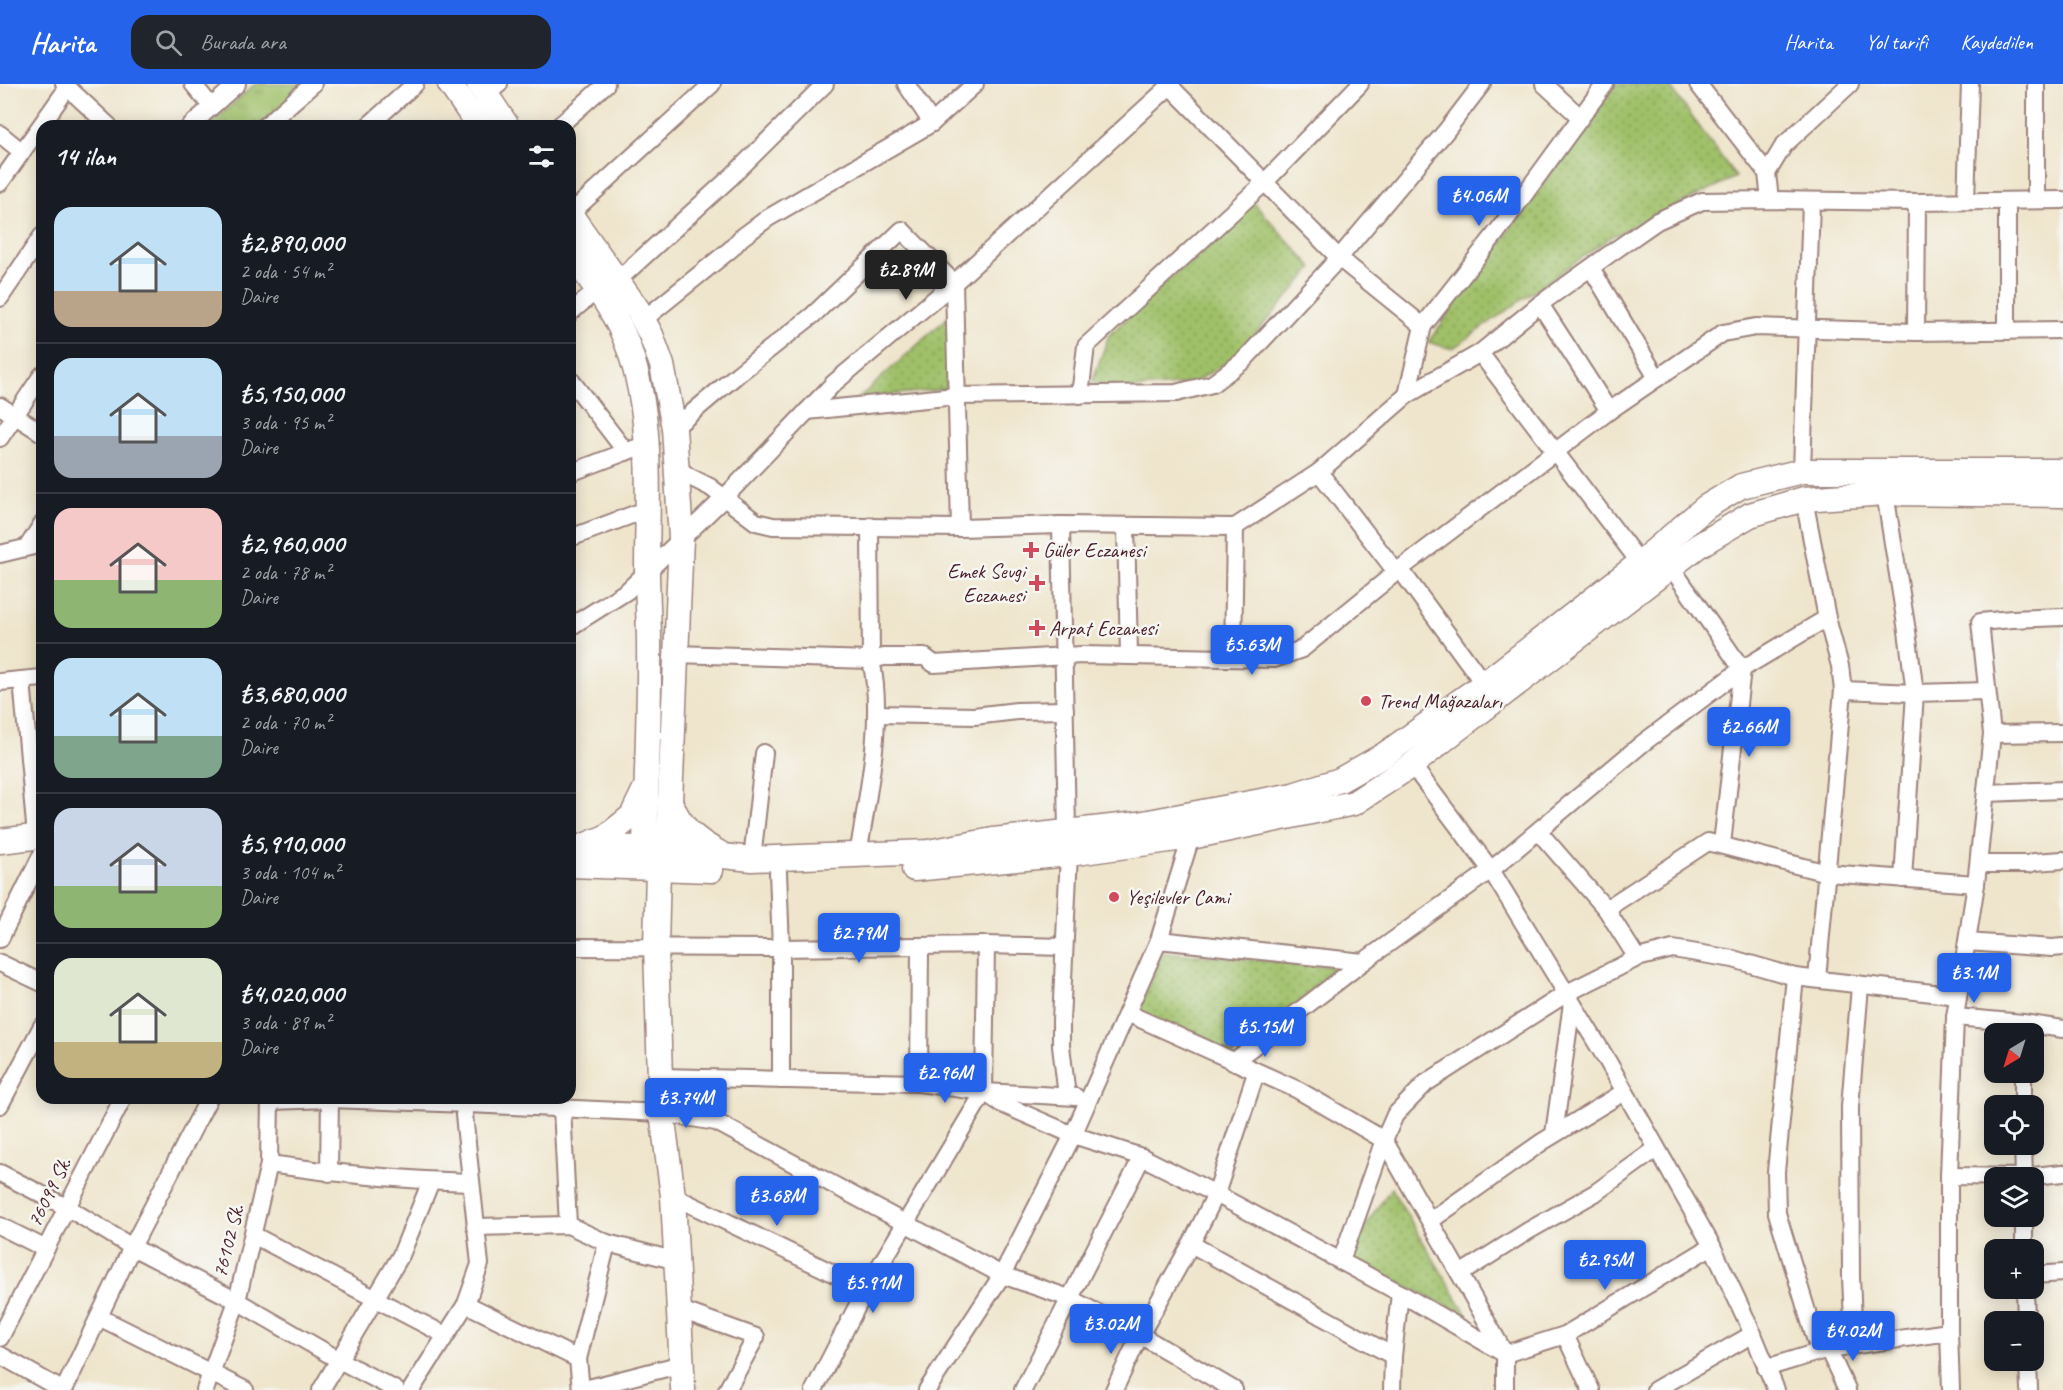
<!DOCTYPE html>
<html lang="tr">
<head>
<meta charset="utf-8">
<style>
	body { margin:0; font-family:Caveat,sans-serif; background:#20242c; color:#f1f3f6; height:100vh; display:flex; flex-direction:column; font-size:22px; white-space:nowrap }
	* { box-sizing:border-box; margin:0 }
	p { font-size:20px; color:#9ea1a6 }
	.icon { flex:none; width:33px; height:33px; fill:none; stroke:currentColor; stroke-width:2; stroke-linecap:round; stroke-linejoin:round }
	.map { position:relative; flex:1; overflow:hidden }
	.details { position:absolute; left:36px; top:36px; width:540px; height:984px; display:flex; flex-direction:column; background:#171b24; border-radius:18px; box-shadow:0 3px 15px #0003 }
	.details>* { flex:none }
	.needle { width:39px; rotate:218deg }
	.buttons { position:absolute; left:1984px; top:939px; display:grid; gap:12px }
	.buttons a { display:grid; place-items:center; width:60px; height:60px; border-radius:12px; background:#171b24; box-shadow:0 3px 15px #0003; font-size:30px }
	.price { position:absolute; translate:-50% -51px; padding:0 14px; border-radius:6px; background:#2563eb; color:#fff; font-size:20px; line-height:39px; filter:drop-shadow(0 2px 3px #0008) }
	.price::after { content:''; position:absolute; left:50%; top:36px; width:18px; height:14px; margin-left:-9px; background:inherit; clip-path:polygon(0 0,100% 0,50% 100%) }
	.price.active { background:#222; color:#fff }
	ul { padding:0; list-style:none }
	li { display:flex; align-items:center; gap:18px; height:150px; padding:0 18px }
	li+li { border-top:2px solid #363941 }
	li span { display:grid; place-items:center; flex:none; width:168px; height:120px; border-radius:18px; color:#555 }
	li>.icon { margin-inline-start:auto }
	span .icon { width:72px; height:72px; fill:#fffc; stroke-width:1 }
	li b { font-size:26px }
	h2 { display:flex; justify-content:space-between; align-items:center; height:72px; padding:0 18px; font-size:26px }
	header { display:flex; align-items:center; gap:36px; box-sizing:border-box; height:84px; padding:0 30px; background:#2563eb; color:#fff }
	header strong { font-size:28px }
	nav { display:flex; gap:33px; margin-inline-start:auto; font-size:21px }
	.search { width:420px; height:54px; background:#20242c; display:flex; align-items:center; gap:15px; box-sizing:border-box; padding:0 21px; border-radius:18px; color:#9ea1a6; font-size:22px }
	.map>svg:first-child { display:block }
	.grass { fill:url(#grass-tufts); stroke:#74704a; stroke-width:1.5 }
	.park { fill:url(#park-dots); stroke:#74704a; stroke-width:1.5 }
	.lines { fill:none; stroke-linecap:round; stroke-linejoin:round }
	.street-casing { stroke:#9c827c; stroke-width:20 }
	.secondary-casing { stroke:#9c827c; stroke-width:27 }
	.street { stroke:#fff; stroke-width:16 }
	.secondary { stroke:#fff; stroke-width:24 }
	.poi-dot { fill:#d1495b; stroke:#f6f6f2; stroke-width:2 }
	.labels { text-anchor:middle; stroke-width:5; stroke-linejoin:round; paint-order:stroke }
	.poi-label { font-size:21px; fill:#4a1f2b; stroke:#f6f6f2; text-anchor:start }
	.street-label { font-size:21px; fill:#4a1f2b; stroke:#f6f6f2 }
</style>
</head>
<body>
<header>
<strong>Harita</strong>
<div class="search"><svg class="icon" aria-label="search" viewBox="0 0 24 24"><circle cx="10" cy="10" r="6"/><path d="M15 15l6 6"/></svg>Burada ara</div>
<nav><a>Harita</a><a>Yol tarifi</a><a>Kaydedilen</a></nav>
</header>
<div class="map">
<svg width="2063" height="1306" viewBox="0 0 2063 1306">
	<defs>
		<pattern id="grass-tufts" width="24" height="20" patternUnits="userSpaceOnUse" patternTransform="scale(1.5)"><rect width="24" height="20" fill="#9fc068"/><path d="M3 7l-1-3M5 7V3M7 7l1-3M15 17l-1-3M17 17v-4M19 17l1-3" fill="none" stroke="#849b56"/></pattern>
		<pattern id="park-dots" width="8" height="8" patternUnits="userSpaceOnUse" patternTransform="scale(1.5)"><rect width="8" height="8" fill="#9fc068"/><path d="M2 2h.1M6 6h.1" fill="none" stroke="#849b56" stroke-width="1.8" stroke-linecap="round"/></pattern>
	</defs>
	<rect width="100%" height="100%" fill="#f6f6f2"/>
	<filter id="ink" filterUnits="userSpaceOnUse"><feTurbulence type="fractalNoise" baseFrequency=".0167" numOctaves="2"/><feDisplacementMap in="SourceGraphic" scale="12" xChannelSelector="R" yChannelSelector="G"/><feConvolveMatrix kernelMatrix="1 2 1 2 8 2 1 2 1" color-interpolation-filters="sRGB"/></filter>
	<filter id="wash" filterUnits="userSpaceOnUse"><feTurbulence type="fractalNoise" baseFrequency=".008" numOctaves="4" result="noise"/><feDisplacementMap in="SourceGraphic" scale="24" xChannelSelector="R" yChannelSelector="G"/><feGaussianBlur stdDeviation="1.35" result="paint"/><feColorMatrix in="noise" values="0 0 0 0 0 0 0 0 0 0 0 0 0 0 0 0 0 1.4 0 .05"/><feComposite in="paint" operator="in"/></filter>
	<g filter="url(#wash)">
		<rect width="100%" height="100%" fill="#efe5cc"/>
		<!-- grass -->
		<path class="grass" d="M255 0H308L261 42H209Z"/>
		<!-- park -->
		<g class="park">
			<path d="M1616 0H1668L1736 93 1611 153 1452 265 1428 258Z"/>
			<path d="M1253 118 1313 184 1235 273 1192 300 1113 306 1092 298 1109 251Z"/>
			<path d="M949 232 947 305 859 314Z"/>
			<path d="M1163 868 1338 883 1336 891 1229 974 1136 932Z"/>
			<path d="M1391 1104 1467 1231 1344 1174Z"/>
		</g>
	</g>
	<g filter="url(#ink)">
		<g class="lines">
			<defs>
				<g id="street">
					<path d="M64 0 109 42"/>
					<path d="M193 0 211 22"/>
					<path d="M906 0 932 39"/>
					<path d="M1168 0 1339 174 1423 242"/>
					<path d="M1544 0 1580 33"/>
					<path d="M1698 0 1767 89"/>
					<path d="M487 10 499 0"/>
					<path d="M190 42 237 0"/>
					<path d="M265 42 313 0"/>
					<path d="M368 42 415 0"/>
					<path d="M559 42 606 0"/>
					<path d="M0 50 21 67"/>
					<path d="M0 99 68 3"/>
					<path d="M1770 116 1767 89 1784 61 1850 0"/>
					<path d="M2036 116V0"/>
					<path d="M1966 117 1970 0"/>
					<path d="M570 130 712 0"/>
					<path d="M1591 184 1657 294"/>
					<path d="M618 196 731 93 825 0"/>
					<path d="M0 214 42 152"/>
					<path d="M1540 220 1609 327"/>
					<path d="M570 229 597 206"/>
					<path d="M643 236 731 165 741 154 768 134 932 39 975 0"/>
					<path d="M2007 247V117"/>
					<path d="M1916 248 1917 118"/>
					<path d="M1480 269 1640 479"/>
					<path d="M570 295 626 368"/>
					<path d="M1080 311 1086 262 1264 99 1360 0"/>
					<path d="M1407 311 1423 242 1497 148 1605 0"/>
					<path d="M0 322 42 349"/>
					<path d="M807 327 956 312 1176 309 1212 300 1243 277 1339 174 1446 47 1482 0"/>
					<path d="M674 344 738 290 813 231 902 146 954 199 960 444"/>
					<path d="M0 354 42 291"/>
					<path d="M677 383 688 392 710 403 756 438 773 442 960 444 1061 441 1235 443 1319 388 1407 311 1480 269 1540 220 1611 169 1657 137 1702 117 1770 116 1917 118 2063 116"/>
					<path d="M1802 387 1811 118"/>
					<path d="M1319 388 1397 489"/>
					<path d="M570 389 636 364"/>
					<path d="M1885 409 1907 547 1915 609 1903 795"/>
					<path d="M1804 415 1827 534 1840 582 1843 606 1817 895"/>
					<path d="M1061 441 1067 748"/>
					<path d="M1126 442 1129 571"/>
					<path d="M570 454 648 425"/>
					<path d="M28 462 42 440"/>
					<path d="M0 470 42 460"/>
					<path d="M1671 483 1742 585 1722 760"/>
					<path d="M1400 485 1484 600"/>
					<path d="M570 543 627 507 724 414 834 299 954 199 1172 0"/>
					<path d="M675 570 871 576 884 573H925L934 580 1082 571 1274 575 1302 565 1400 485 1609 327 1723 249 1756 243 1916 248 2063 246"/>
					<path d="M1233 574 1235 443"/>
					<path d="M22 596 36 752"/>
					<path d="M0 598 42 594"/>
					<path d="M1843 606 1915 609 1987 607"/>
					<path d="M876 630 974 632 1017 627 1065 626"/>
					<path d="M1992 650 2063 649"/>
					<path d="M1412 681 1491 786 1607 976 1712 1162 1753 1250 1776 1306"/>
					<path d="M1987 709 2063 706"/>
					<path d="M1539 748 1606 825 1637 874"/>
					<path d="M858 772C867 712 885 636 871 576L870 442"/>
					<path d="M752 775 764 669"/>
					<path d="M1979 780H2029L2034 778 2063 776"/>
					<path d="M778 788 781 864V996"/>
					<path d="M1606 825 1708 758 1827 789 1976 800"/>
					<path d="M0 855 42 770"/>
					<path d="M1159 856 1363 878"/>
					<path d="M1967 858 2052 864 2063 863"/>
					<path d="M570 863 781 864 986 861 1064 863"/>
					<path d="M0 879 42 899"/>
					<path d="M1795 893 1776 1088 1777 1129 1819 1267"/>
					<path d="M1127 929 1298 1006 1384 1056 1505 1270V1306"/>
					<path d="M1955 933 2023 939 2063 945"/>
					<path d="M1233 978 1363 878 1491 786 1643 659 1742 585 1827 534"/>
					<path d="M2023 988V1022"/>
					<path d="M660 993 919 999 984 1008 1002 1020 1073 1051 1142 1073 1216 1110 1400 1209 1505 1270 1565 1251 1712 1162"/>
					<path d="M919 999 920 863"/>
					<path d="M985 1008 1076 1013"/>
					<path d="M1067 1012 1061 962V937L1069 770"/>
					<path d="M270 1017 330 1015 468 1020 662 1029 716 1038 1002 1191 1069 1214 1140 1251 1234 1306"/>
					<path d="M0 1021 42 942"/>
					<path d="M562 1024 568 1141"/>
					<path d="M1554 1050 1572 919"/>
					<path d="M2023 1060 2024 1094"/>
					<path d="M269 1080C336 1090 403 1096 470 1098"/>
					<path d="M0 1089 68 1124 132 1163 237 1217 339 1276 396 1306"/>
					<path d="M329 1089 330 1014"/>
					<path d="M1949 1092 2024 1093 2063 1089"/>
					<path d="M673 1112 866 1205"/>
					<path d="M2024 1132V1166"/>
					<path d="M1430 1137 1542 1058 1624 1008"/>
					<path d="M0 1142 46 1165"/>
					<path d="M475 1143 568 1141 607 1159 677 1177"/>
					<path d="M253 1151 445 1251"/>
					<path d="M1191 1160 1393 1272"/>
					<path d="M1341 1177 1384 1056 1395 1031 1426 999 1567 909 1637 874 1673 865 1733 875 1795 893 1958 912"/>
					<path d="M1460 1190 1528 1147 1595 1109 1656 1065"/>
					<path d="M2034 1191 2063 1189"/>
					<path d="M2025 1204 2026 1238"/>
					<path d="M466 1220 578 1275 581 1306"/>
					<path d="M678 1225 756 1253 727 1306"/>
					<path d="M99 1233 245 1306"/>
					<path d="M1565 1251 1591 1306"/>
					<path d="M0 1254 123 1014"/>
					<path d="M1854 1260 1851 1193 1850 1023 1860 902"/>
					<path d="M1828 1265 1847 1306"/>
					<path d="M0 1271 62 1306"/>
					<path d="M578 1275 607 1159"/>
					<path d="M2028 1276 2029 1306"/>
					<path d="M1766 1284 1828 1265 1949 1248"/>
					<path d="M64 1306 132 1163 209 1014"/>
					<path d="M205 1306 237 1217 269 1080 270 1014"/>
					<path d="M321 1306 401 1171 431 1097"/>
					<path d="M411 1306 466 1220 480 1180 464 1031 468 1014"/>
					<path d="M581 1306 682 1280"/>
					<path d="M814 1306 866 1205 984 1008 986 861"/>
					<path d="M927 1306 1002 1191 1073 1051 1159 856 1191 753"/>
					<path d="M1023 1306 1142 1073"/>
					<path d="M1114 1306 1140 1251 1191 1160 1216 1110 1256 989"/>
					<path d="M1392 1306 1393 1272 1400 1209"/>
					<path d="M1655 1306 1753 1250"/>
					<path d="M1951 1306 1949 1248V1092L1955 933 1976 800 1992 650 1980 538 2012 535 2063 533"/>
				</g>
				<g id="secondary">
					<path d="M450 0 479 42"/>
					<path d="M479 0 507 42"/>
					<path d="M570 130 638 226 651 251 662 281 674 344 681 454 668 766 658 785 656 863 660 993 662 1029 673 1112 683 1306"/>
					<path d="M570 168C592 198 617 229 629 265 654 336 647 412 647 486 647 510 649 535 649 559 650 627 646 696 645 764L653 778"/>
					<path d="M670 718C682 745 694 755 719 769"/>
					<path d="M0 757 42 752"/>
					<path d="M586 761 606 753 632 732 644 707"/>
					<path d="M570 763 645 764 752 775 928 768 993 756 1138 740 1293 711 1340 696 1384 671 1484 600 1640 479 1706 423 1741 402 1802 387H2063"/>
					<path d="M570 781 711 786"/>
					<path d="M914 785 1069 770 1191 753 1354 719 1412 681 1456 646 1698 462 1750 431 1804 415 1885 409 2063 411"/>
				</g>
			</defs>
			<!-- street casing -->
			<use href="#street" class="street-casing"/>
			<!-- secondary casing -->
			<use href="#secondary" class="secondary-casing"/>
			<!-- street -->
			<use href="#street" class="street"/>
			<!-- secondary -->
			<use href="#secondary" class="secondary"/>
		</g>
	</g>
	<!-- markers -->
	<g class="poi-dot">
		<path d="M1028 457h6v6h6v6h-6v6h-6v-6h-6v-6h6z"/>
		<path d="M1034 490h6v6h6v6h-6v6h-6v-6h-6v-6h6z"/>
		<path d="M1034 535h6v6h6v6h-6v6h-6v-6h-6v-6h6z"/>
		<circle cx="1366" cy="617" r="6"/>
		<circle cx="1114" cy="813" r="6"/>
	</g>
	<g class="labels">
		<!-- poi labels -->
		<g class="poi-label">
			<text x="1043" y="473">Güler Eczanesi</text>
			<text x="1025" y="494" text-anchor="end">Emek Sevgi<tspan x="1025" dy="24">Eczanesi</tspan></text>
			<text x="1049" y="551">Arpat Eczanesi</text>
			<text x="1378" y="624">Trend Mağazaları</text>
			<text x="1126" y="820">Yeşilevler Cami</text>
		</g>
		<!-- street labels -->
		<g class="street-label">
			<text transform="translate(49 1108) rotate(-64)" y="7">76099 Sk.</text>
			<text transform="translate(228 1157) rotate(-76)" y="7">76102 Sk.</text>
		</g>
	</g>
</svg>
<div class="buttons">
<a><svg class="needle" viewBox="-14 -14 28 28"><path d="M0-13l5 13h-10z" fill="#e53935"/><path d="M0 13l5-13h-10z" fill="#9ea1a6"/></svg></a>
<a><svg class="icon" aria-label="locate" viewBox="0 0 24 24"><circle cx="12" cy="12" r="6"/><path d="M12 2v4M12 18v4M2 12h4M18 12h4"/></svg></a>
<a><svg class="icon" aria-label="layers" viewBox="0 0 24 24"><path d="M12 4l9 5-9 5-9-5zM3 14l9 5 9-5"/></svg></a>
<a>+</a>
<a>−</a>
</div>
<b class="price" style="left:1479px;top:143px">₺4.06M</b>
<b class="price active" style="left:906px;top:217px">₺2.89M</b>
<b class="price" style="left:1252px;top:592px">₺5.63M</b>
<b class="price" style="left:1749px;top:674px">₺2.66M</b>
<b class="price" style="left:859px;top:880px">₺2.79M</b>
<b class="price" style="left:1974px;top:920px">₺3.1M</b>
<b class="price" style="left:1265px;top:974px">₺5.15M</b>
<b class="price" style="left:945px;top:1020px">₺2.96M</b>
<b class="price" style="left:686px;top:1045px">₺3.74M</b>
<b class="price" style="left:777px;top:1143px">₺3.68M</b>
<b class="price" style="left:1605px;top:1207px">₺2.95M</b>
<b class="price" style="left:873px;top:1230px">₺5.91M</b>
<b class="price" style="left:1111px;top:1271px">₺3.02M</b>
<b class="price" style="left:1853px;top:1278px">₺4.02M</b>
<section class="details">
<h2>14 ilan<svg class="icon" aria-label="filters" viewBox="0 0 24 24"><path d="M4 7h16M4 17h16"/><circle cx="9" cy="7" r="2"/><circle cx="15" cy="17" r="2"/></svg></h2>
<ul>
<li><span style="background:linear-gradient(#bfe0f5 70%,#b9a48a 0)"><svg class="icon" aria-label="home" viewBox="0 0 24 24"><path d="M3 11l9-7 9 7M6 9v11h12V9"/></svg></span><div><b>₺2,890,000</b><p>2 oda · 54 m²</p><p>Daire</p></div></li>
<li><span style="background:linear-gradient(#bfe0f5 65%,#9aa5b1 0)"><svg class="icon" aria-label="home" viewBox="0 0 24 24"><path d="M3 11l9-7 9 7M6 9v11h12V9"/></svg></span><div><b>₺5,150,000</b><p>3 oda · 95 m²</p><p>Daire</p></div></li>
<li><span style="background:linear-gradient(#f6c9c9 60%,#8fb573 0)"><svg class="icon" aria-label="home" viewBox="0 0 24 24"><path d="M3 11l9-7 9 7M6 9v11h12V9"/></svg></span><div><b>₺2,960,000</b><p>2 oda · 78 m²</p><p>Daire</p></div></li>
<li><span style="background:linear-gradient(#bfe0f5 65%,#7fa58c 0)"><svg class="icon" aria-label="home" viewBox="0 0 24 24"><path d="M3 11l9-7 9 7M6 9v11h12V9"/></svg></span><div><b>₺3,680,000</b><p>2 oda · 70 m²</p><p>Daire</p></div></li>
<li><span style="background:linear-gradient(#c9d6e8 65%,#8fb573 0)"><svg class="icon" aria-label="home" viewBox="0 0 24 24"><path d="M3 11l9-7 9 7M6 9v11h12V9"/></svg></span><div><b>₺5,910,000</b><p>3 oda · 104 m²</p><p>Daire</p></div></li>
<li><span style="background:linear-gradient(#dfe7d0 70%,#c2b280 0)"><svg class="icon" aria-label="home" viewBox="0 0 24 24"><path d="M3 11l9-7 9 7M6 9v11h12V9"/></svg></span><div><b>₺4,020,000</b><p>3 oda · 89 m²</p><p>Daire</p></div></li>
</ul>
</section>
</div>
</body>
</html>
